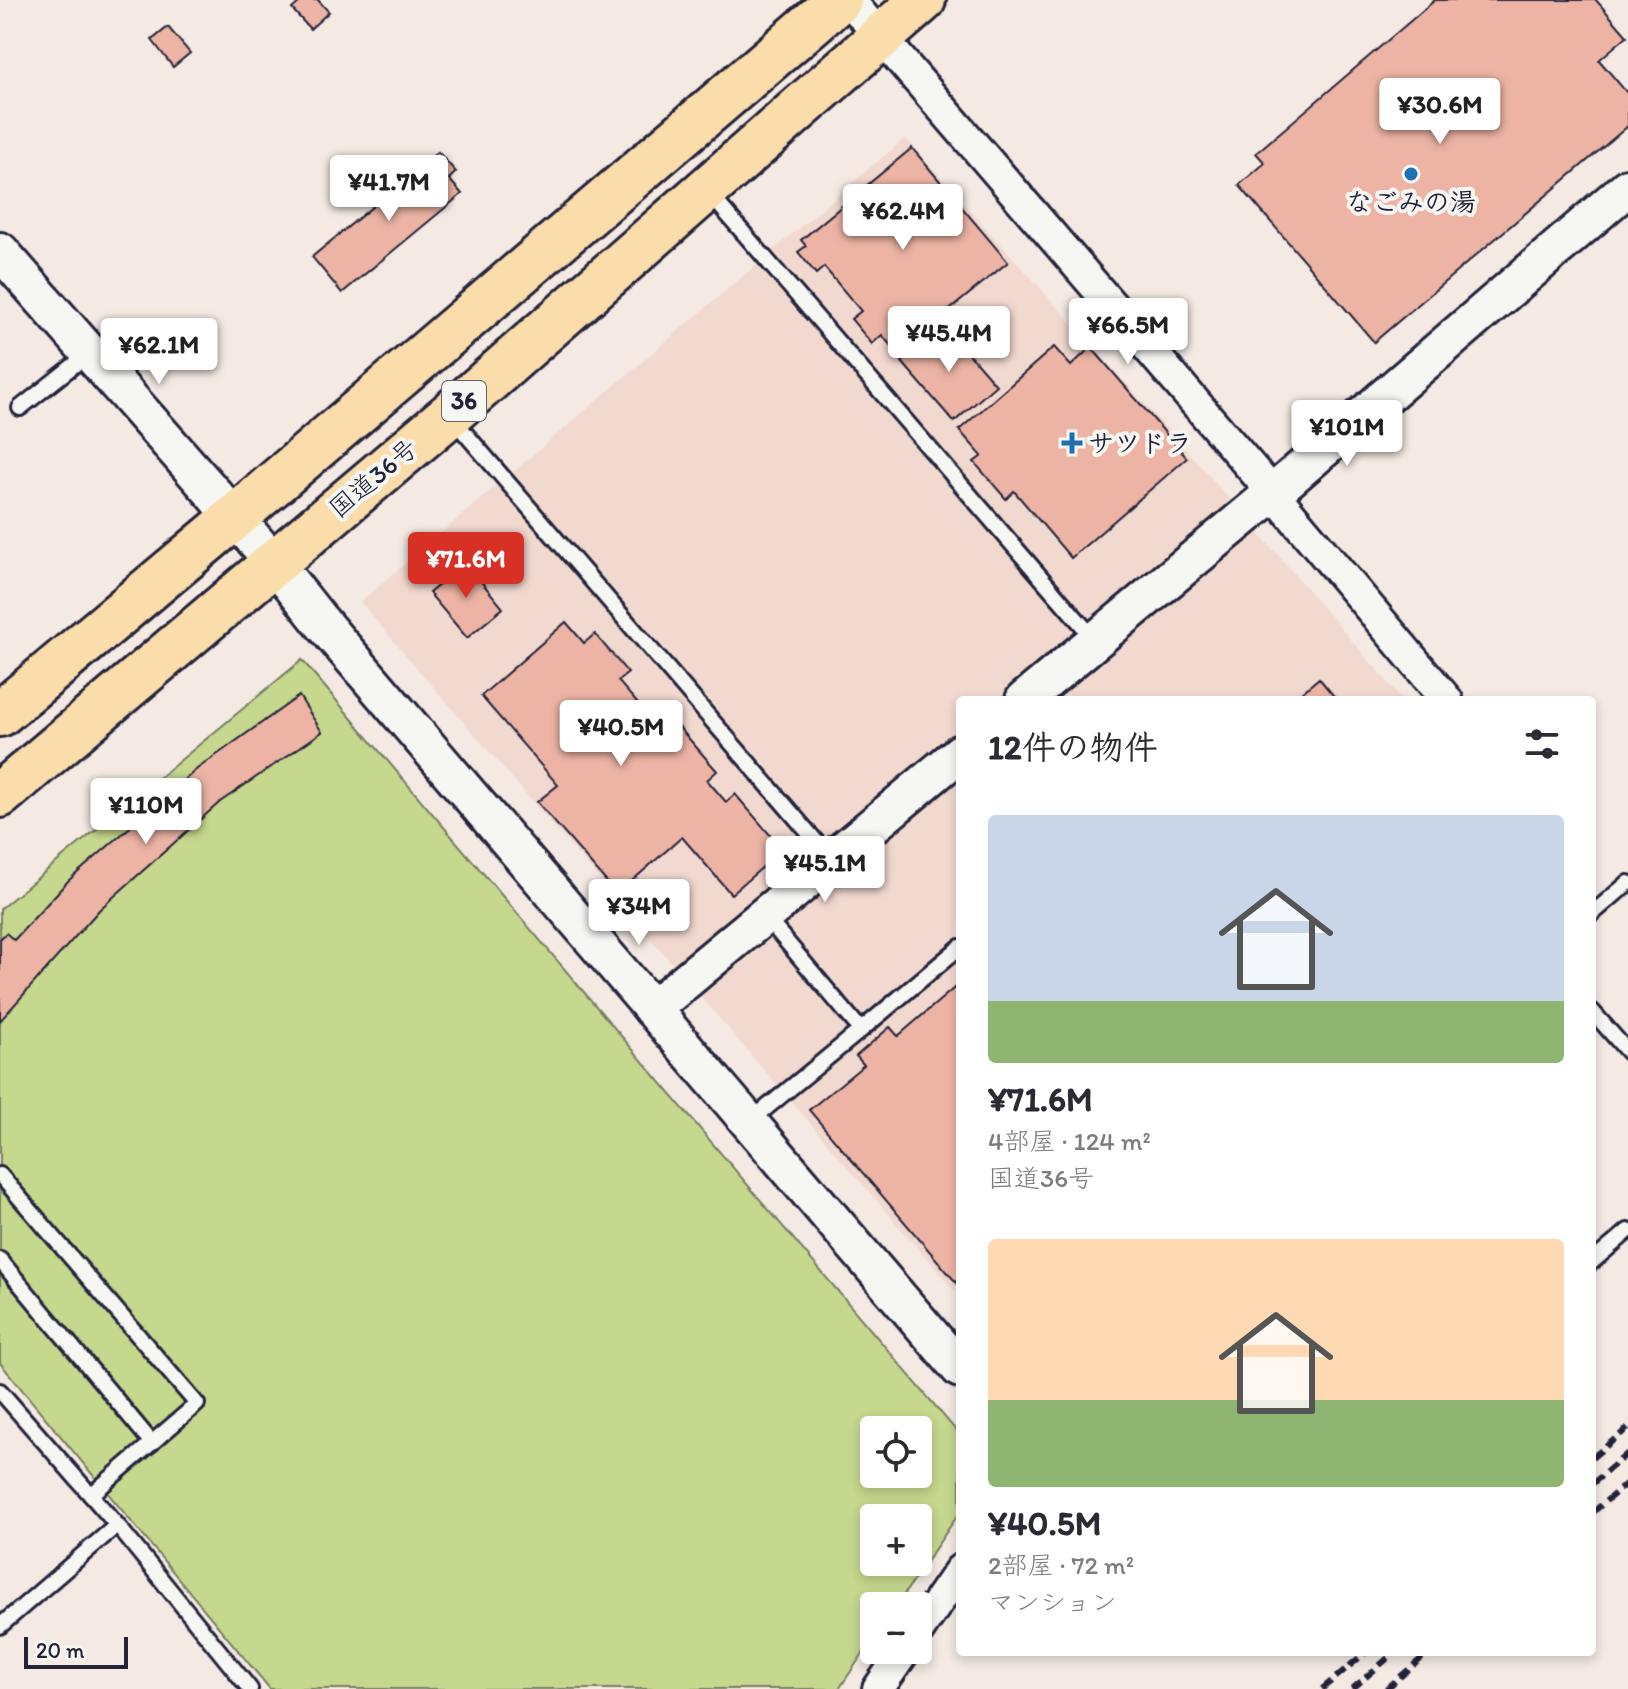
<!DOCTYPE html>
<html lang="ja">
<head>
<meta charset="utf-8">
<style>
	body { margin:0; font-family:Itim,"Klee One",sans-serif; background:#f7f7f7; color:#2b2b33; height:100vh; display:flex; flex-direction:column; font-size:30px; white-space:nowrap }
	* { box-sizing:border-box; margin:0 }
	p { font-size:26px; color:#7c7c81 }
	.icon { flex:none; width:44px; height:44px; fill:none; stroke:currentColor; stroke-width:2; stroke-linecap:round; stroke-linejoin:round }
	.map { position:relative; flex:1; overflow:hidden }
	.side { position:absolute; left:956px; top:696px; width:640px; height:960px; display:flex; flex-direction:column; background:#fff; border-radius:8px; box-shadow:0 4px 12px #0003 }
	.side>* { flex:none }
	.fabs { position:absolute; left:860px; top:1416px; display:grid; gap:16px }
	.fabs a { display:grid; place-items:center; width:72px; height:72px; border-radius:8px; background:#fff; box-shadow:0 4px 12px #0003; font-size:40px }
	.scale { position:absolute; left:24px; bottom:20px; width:104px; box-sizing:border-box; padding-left:8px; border:4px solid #22223b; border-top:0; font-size:22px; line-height:28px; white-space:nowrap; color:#22223b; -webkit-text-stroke:6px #f6f6f2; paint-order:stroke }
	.price { position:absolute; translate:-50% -68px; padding:0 18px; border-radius:8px; background:#fff; color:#222; font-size:26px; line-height:52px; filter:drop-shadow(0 2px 4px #0008) }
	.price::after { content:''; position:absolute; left:50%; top:48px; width:24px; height:18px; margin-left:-12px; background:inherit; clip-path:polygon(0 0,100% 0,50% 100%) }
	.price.current { background:#d93025; color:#fff }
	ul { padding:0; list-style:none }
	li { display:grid; align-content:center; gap:16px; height:424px; padding:0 32px }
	li span { display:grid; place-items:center; height:248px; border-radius:8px; color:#555 }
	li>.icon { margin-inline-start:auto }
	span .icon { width:144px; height:144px; fill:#fffc; stroke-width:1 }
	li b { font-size:34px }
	h2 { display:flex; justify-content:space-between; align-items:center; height:96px; padding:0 32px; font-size:34px }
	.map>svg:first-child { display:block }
	.built { fill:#f2d9d0 }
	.green { fill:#c5d88d; stroke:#747d64; stroke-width:2; fill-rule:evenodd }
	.building { fill:#edb4a5; stroke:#22223b; stroke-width:2 }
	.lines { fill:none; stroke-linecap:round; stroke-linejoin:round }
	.service-casing { stroke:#22223b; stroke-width:20 }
	.minor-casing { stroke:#22223b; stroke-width:36 }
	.tertiary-casing { stroke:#22223b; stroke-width:42 }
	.trunk-casing { stroke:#22223b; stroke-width:50 }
	.service { stroke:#f6f6f2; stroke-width:14 }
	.minor { stroke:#f6f6f2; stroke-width:30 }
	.tertiary { stroke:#f6f6f2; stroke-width:36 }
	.trunk { stroke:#faddab; stroke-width:44 }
	.rail { stroke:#22223b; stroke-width:6; stroke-dasharray:12 6; stroke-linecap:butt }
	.poi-dot { fill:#1f6fb2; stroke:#f6f6f2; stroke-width:3 }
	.labels { text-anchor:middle; stroke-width:8; stroke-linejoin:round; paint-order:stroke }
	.shield { fill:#f6f6f2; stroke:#626272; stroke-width:2 }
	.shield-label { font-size:24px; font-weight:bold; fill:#22223b }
	.poi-label { font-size:26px; font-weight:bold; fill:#22223b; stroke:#f6f6f2 }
	.street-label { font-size:26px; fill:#22223b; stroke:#f6f6f2 }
</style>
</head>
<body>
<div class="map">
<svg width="1628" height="1689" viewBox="0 0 1628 1689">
	<rect width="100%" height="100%" fill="#f4e9e3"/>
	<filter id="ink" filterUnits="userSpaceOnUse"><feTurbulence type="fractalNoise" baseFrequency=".0125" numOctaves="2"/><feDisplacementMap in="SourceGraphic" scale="16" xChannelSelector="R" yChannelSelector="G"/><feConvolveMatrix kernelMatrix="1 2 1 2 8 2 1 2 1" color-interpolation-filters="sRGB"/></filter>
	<g filter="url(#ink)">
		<!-- built -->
		<path class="built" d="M905 138 1205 471 1403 700H960V1297L360 602Z"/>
		<!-- green -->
		<path class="green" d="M302 660 960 1435V1512L896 1606H874V1637L839 1689H270L0 1363V909ZM874 1430H918V1474H874ZM874 1518H918V1562H874Z"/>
		<!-- building -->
		<g class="building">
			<path d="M302 0H318L329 12 310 29 292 9Z"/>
			<path d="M1435 0H1596L1627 36 1599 60 1628 94V126L1374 342 1239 185 1265 163 1256 153Z"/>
			<path d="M168 27 190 53 173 67 152 40Z"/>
			<path d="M912 148 1008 262 897 353 882 335 872 344 851 319 861 311 824 267 816 274 798 252 806 246 801 240Z"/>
			<path d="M438 152 456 172 449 179 462 194 342 293 312 257Z"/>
			<path d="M944 325 996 385 954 422 902 362Z"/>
			<path d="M1054 347 1071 366 1091 347 1187 458 1071 558 1014 491 1006 499 974 462 982 456 959 430Z"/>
			<path d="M466 563 503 608 467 638 429 593Z"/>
			<path d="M566 622 584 643 595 634 628 673 618 681 658 727 670 717 717 771 707 780 726 802 735 794 783 850 731 894 682 837 617 894 537 802 558 785 481 696Z"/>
			<path d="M1319 678 1337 700H1293Z"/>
			<path d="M299 696 322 732 220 802 100 909 0 1021V939L6 933 14 940 68 881 197 769Z"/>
			<path d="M960 983V1287L809 1110 864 1065 856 1056 890 1027 898 1036Z"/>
		</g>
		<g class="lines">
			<defs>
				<g id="service">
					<path d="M709 193 1095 640"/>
					<path d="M20 408 88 354"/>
					<path d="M452 418 832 860"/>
					<path d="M1592 914 1628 883"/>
					<path d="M1592 1011 1628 1052"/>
					<path d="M861 1030 960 947"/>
					<path d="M749 1122 861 1030 764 915"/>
					<path d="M0 1175 197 1404 91 1495"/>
					<path d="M0 1260 152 1443"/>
					<path d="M1592 1262 1628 1231"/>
					<path d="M0 1391 117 1525 250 1689"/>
					<path d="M0 1626 117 1525"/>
				</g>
				<g id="minor">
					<path d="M849 0 1273 493 1447 700"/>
					<path d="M918 1631 960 1570"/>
					<path d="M878 1689 905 1650"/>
				</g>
				<g id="tertiary">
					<path d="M0 251 273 561 318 618 960 1369"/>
					<path d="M1024 700 1273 493 1628 187"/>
					<path d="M652 1009 960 753"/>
				</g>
				<g id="trunk">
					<path d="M0 714 234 518 839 0"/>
					<path d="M0 795 449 415 923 0"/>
				</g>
			</defs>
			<!-- service casing -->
			<use href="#service" class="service-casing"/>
			<!-- minor casing -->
			<use href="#minor" class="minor-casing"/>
			<!-- tertiary casing -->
			<use href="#tertiary" class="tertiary-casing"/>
			<!-- trunk casing -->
			<use href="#trunk" class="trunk-casing"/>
			<!-- service -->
			<use href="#service" class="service"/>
			<!-- minor -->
			<use href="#minor" class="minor"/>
			<!-- tertiary -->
			<use href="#tertiary" class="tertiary"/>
			<!-- trunk -->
			<use href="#trunk" class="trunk"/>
			<!-- rail -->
			<g class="rail">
				<path d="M1592 1458 1628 1428"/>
				<path d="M1592 1484 1628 1453"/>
				<path d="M1592 1513 1628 1482"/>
				<path d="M1322 1689 1366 1652"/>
				<path d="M1352 1689 1395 1652"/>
				<path d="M1386 1689 1429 1652"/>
			</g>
		</g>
	</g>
	<!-- markers -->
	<g class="poi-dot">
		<circle cx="1411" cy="174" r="8"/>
		<path d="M1068 431h8v8h8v8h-8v8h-8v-8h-8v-8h8z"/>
	</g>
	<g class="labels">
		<!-- shield labels -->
		<rect class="shield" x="442" y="381" width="44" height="40" rx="6"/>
		<g class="shield-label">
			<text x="464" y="409">36</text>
		</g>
		<!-- poi labels -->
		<g class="poi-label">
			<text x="1411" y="211">なごみの湯</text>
			<text x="1088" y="452" text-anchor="start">サツドラ</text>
		</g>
		<!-- street labels -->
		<g class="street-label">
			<text transform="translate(373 478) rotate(-40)" y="9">国道36号</text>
		</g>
	</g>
</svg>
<div class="fabs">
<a><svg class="icon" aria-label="locate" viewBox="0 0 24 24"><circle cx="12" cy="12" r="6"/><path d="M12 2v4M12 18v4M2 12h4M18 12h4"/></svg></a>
<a>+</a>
<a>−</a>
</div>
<div class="scale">20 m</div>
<b class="price" style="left:1440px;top:146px">¥30.6M</b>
<b class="price" style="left:389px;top:223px">¥41.7M</b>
<b class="price" style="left:903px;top:252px">¥62.4M</b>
<b class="price" style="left:1128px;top:366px">¥66.5M</b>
<b class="price" style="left:949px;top:374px">¥45.4M</b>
<b class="price" style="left:159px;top:386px">¥62.1M</b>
<b class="price" style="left:1347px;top:468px">¥101M</b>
<b class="price current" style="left:466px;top:600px">¥71.6M</b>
<b class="price" style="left:621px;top:768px">¥40.5M</b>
<b class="price" style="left:146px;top:846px">¥110M</b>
<b class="price" style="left:825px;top:904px">¥45.1M</b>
<b class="price" style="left:639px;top:947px">¥34M</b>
<section class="side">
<h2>12件の物件<svg class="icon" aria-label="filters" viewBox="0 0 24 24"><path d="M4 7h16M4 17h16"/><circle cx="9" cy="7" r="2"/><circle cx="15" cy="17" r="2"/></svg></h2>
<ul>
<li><span style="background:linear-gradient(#c9d6e8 75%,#8fb573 0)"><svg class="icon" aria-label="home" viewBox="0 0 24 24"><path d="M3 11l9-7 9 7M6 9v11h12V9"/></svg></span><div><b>¥71.6M</b><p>4部屋 · 124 m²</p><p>国道36号</p></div></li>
<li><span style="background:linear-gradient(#ffd9b3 65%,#8fb573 0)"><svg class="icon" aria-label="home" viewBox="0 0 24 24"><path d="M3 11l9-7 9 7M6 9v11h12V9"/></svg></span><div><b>¥40.5M</b><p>2部屋 · 72 m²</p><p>マンション</p></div></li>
</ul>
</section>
</div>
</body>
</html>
